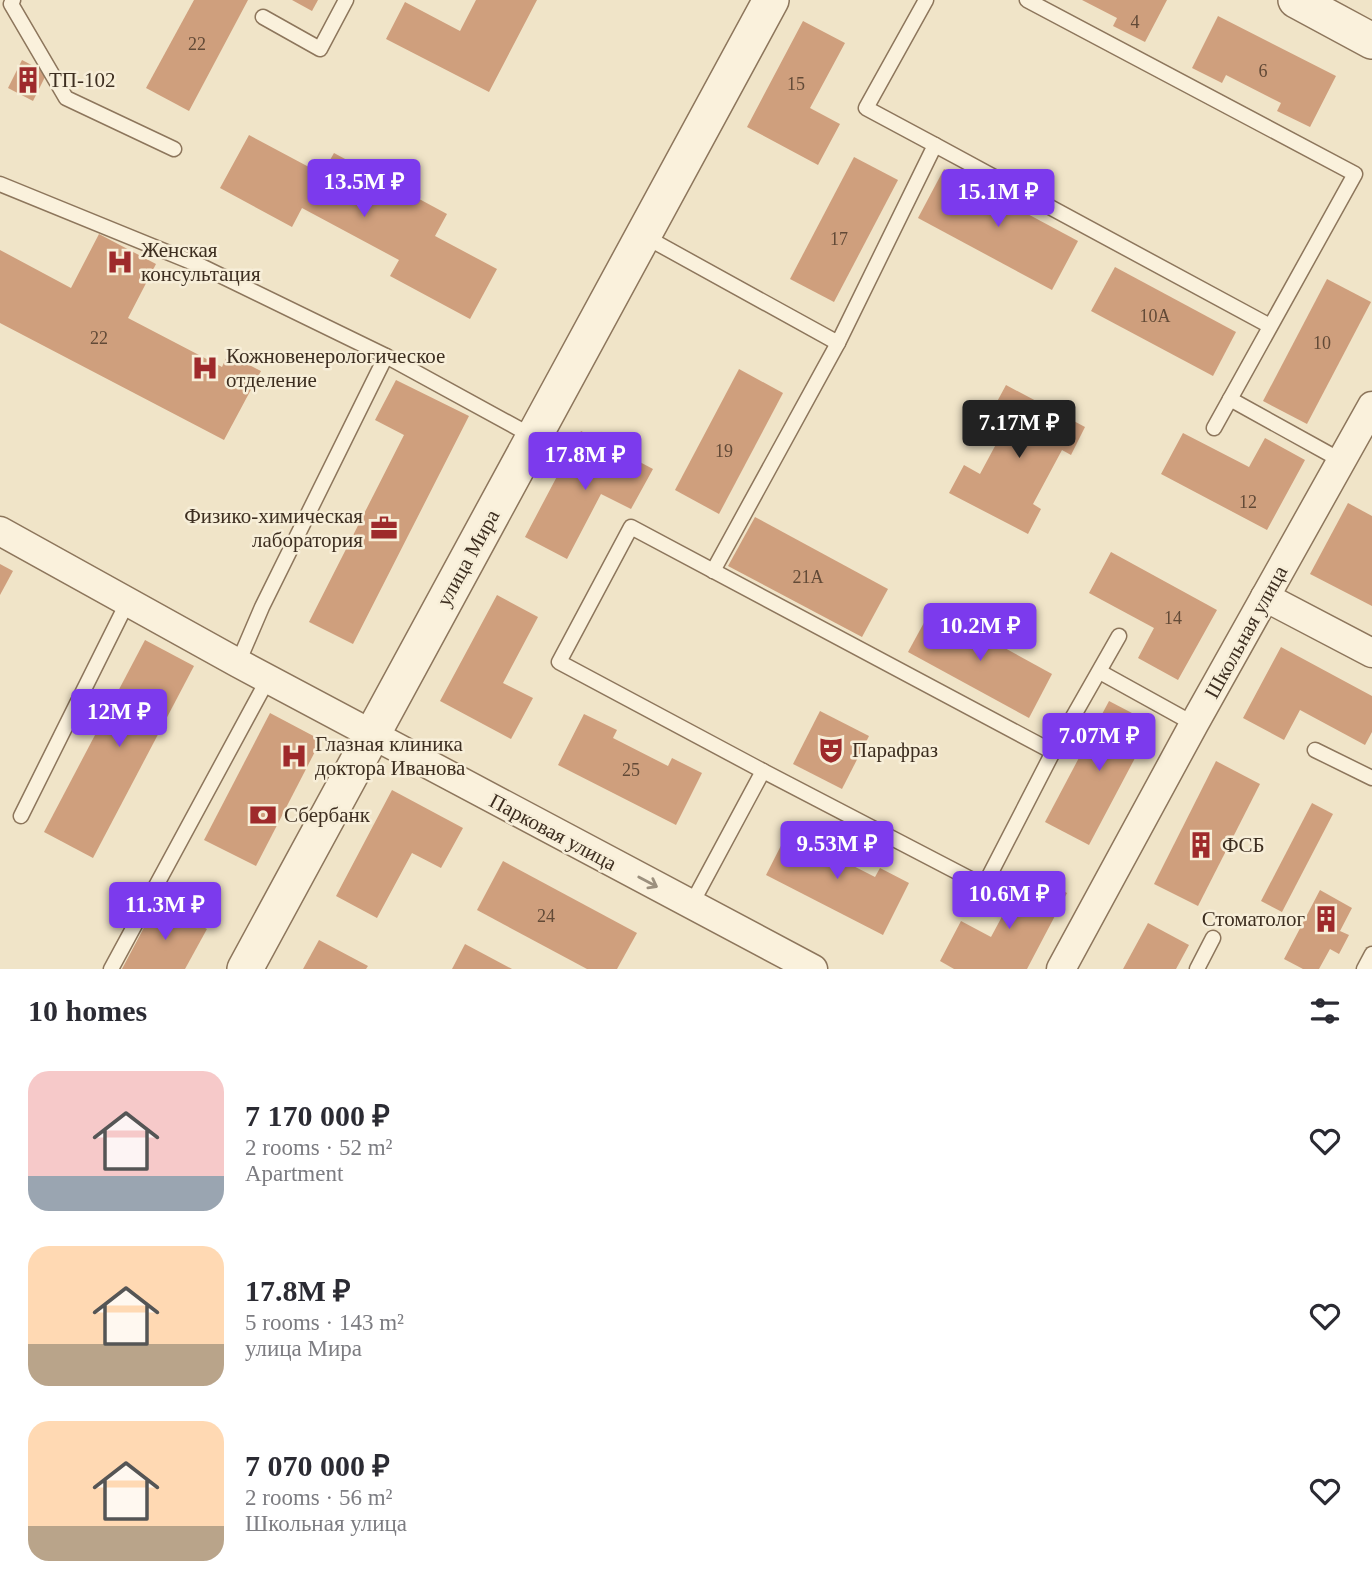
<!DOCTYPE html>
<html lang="en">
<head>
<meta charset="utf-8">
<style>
	body { margin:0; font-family:"Times New Roman",serif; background:#f2f2f3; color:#2b2b33; height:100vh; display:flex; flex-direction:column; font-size:26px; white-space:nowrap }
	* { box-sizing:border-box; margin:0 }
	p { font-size:23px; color:#7c7c81 }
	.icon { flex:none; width:38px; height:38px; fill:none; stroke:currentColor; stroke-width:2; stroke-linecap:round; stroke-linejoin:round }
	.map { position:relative; height:969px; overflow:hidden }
	.side { display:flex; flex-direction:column; background:#fff; flex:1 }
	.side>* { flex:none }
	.price { position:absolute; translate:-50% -60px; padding:0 16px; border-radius:7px; background:#7c3aed; color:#fff; font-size:23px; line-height:46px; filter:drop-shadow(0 2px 4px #0008) }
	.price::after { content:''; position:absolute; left:50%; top:42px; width:21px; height:16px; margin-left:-10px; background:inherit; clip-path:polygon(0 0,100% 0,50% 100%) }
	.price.active { background:#222; color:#fff }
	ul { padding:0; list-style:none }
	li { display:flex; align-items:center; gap:21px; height:175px; padding:0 28px }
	li span { display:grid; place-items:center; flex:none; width:196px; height:140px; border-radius:21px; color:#555 }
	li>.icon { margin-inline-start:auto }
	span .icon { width:84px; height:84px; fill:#fffc; stroke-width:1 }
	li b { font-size:30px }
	h2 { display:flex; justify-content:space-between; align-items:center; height:84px; padding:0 28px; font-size:30px }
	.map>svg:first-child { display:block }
	.building { fill:#cf9f7d }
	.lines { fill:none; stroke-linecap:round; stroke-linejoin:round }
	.service-casing { stroke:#8d765c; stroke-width:17 }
	.minor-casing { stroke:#8d765c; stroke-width:31 }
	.tertiary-casing { stroke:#8d765c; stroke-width:38 }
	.service { stroke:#faf1dc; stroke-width:14 }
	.minor { stroke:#faf1dc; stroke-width:28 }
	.tertiary { stroke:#faf1dc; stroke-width:35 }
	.oneway { stroke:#9c907e }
	.labels { text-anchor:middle; stroke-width:5; stroke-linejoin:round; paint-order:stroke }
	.number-label { font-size:18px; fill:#624a37 }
	.poi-label { font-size:21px; fill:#3d2e20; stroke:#f7eed8; text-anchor:start }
	.street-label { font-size:21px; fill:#3d2e20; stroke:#f7eed8 }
</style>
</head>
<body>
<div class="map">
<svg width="1372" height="969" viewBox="0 0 1372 969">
	<rect width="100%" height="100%" fill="#f0e4c8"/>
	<!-- building -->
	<g class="building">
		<path d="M194 0H248L189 111 146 88Z"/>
		<path d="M292 0H318L312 11Z"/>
		<path d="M476 0H537L489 92 386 39 405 2 460 31Z"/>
		<path d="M1082 0H1167L1145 42 1113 26 1117 18Z"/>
		<path d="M1218 16 1336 76 1310 127 1277 111 1281 103 1226 75 1222 83 1192 68Z"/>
		<path d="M803 21 845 43 810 108 840 124 818 165 747 127Z"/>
		<path d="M22 60 47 73 33 101 8 88Z"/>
		<path d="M249 135 322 174 334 153 447 214 435 236 497 269 470 319 390 276 399 260 302 208 292 227 220 188Z"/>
		<path d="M854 157 898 180 834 302 790 279Z"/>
		<path d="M944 169 1078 241 1052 290 918 218Z"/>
		<path d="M99 234 156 264 128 318 222 367 228 354 261 371 224 440 0 323V250L71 288Z"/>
		<path d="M1115 267 1236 332 1213 376 1091 311Z"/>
		<path d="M1327 279 1371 302 1307 424 1263 401Z"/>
		<path d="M739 369 783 393 719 514 675 490Z"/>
		<path d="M396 380 469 416 353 644 309 622 404 435 375 420Z"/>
		<path d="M1006 385 1085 427 1071 455 1062 450 1033 504 1041 509 1028 534 949 493 964 465 980 474 1009 420 992 411Z"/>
		<path d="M581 431 653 469 631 509 601 494 567 559 525 537Z"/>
		<path d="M1183 433 1249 467 1265 438 1305 460 1267 530 1161 474Z"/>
		<path d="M1348 503 1372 516V606L1310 574Z"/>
		<path d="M755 517 888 589 862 637 728 566Z"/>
		<path d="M1111 552 1217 610 1178 680 1138 658 1154 628 1089 593Z"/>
		<path d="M0 564 13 571 0 595Z"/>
		<path d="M497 595 538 617 503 683 533 698 511 739 440 701Z"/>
		<path d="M932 608 1052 674 1029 718 908 652Z"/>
		<path d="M145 640 194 666 93 858 44 832Z"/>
		<path d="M1281 647 1372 696V732L1365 745 1300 710 1284 740 1243 718Z"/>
		<path d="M1109 701 1153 724 1089 845 1045 822Z"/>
		<path d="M820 711 869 736 842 789 793 764Z"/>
		<path d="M270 713 321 740 256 866 204 840Z"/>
		<path d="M584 714 617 730 613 738 668 766 672 758 702 773 676 825 558 765Z"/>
		<path d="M1216 761 1260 784 1198 906 1154 884Z"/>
		<path d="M392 790 463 828 441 868 412 853 377 918 336 896Z"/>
		<path d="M1312 803 1333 814 1282 912 1261 901Z"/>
		<path d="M792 824 824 841 820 849 875 877 880 868 909 883 883 935 766 875Z"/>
		<path d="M503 861 637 933 617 969H587L477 910Z"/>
		<path d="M1026 872 1067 893 1027 969H954L940 961 961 921 991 937Z"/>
		<path d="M1320 890 1352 908 1340 931 1349 935 1339 954 1330 949 1319 969H1303L1284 959Z"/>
		<path d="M157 903 207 929 185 969H122Z"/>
		<path d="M1148 923 1189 945 1176 969H1123Z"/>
		<path d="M319 940 368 966 366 969H303Z"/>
		<path d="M465 944 512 969H452Z"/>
	</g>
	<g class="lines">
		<defs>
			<g id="service">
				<path d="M13 0 11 4 66 98 174 149"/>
				<path d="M1027 0 1355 174 1214 428"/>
				<path d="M263 17 320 49 346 0"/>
				<path d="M935 145 1270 326"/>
				<path d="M0 184 201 266 386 356"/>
				<path d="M644 236 838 343 935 145 866 108 926 0"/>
				<path d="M1230 399 1342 461"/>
				<path d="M713 571 838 343"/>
				<path d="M238 663 262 607 386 356 534 437"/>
				<path d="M1100 672 1194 724"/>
				<path d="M1315 750 1372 778"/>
				<path d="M763 771 984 886 1053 752"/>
				<path d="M21 816 127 603"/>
				<path d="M691 905 763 771 559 662 631 527 1053 752 1119 636"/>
				<path d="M111 969 268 679"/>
				<path d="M1197 969 1213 938"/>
				<path d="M1364 969 1372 954"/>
			</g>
			<g id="minor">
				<path d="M0 531 238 663 813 969"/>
				<path d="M1265 597 1372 653"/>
				<path d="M1061 969 1194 724 1372 406"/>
			</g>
			<g id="tertiary">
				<path d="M1296 0 1372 41"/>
				<path d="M245 969 771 0"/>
			</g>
		</defs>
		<!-- service casing -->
		<use href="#service" class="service-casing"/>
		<!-- minor casing -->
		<use href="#minor" class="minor-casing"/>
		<!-- tertiary casing -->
		<use href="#tertiary" class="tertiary-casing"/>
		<!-- service -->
		<use href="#service" class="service"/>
		<!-- minor -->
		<use href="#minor" class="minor"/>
		<!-- tertiary -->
		<use href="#tertiary" class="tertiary"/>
	</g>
	<!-- one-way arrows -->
	<defs><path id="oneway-shaft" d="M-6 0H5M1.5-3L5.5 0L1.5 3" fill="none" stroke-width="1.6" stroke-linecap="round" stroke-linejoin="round" transform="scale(1.75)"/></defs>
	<use class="oneway" href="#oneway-shaft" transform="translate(648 882) rotate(28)"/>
	<!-- icons -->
	<defs>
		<symbol id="building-bare" viewBox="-9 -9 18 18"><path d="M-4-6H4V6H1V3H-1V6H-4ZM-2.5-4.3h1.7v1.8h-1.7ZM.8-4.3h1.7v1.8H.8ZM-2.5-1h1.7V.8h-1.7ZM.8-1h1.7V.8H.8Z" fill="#9e2a2b" stroke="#f7eed8" stroke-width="2.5" paint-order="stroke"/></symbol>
		<symbol id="hospital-bare" viewBox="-9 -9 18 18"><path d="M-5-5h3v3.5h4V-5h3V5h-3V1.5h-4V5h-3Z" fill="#9e2a2b" stroke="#f7eed8" stroke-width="2.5" paint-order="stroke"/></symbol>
		<symbol id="office-bare" viewBox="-9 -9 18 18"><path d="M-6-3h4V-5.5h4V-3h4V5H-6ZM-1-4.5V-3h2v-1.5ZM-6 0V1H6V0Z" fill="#9e2a2b" stroke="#f7eed8" stroke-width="2.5" paint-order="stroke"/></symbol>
		<symbol id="theatre-bare" viewBox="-9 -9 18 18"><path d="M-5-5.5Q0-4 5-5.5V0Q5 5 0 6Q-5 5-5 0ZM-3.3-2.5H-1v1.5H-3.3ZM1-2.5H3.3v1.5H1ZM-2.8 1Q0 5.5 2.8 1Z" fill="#9e2a2b" stroke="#f7eed8" stroke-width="2.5" paint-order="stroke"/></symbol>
		<symbol id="bank-bare" viewBox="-9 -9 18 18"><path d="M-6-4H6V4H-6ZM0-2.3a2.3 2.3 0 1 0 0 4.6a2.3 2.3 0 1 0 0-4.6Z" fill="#9e2a2b" stroke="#f7eed8" stroke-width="2.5" paint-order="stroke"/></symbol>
	</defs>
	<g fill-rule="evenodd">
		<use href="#building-bare" x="9" y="61" width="38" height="38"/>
		<use href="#hospital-bare" x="101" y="243" width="38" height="38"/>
		<use href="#hospital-bare" x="186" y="349" width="38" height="38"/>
		<use href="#office-bare" x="365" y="509" width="38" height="38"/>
		<use href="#theatre-bare" x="812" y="731" width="38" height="38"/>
		<use href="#hospital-bare" x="275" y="737" width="38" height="38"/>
		<use href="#bank-bare" x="244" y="796" width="38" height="38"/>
		<use href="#building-bare" x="1182" y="826" width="38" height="38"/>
		<use href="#building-bare" x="1307" y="900" width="38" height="38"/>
	</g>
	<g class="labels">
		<!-- number labels -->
		<g class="number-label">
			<text x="1135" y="28">4</text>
			<text x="197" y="50">22</text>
			<text x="1263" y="77">6</text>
			<text x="796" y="90">15</text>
			<text x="839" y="245">17</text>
			<text x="1155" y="322">10А</text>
			<text x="99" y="344">22</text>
			<text x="1322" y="349">10</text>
			<text x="724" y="457">19</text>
			<text x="1248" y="508">12</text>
			<text x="808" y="583">21А</text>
			<text x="1173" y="624">14</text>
			<text x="631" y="776">25</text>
			<text x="546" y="922">24</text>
		</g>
		<!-- poi labels -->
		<g class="poi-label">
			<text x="49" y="87">ТП-102</text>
			<text x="141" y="257">Женская<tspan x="141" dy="24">консультация</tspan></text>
			<text x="226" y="363">Кожновенерологическое<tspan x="226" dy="24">отделение</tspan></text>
			<text x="363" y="523" text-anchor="end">Физико-химическая<tspan x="363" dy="24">лаборатория</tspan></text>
			<text x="315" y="751">Глазная клиника<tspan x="315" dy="24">доктора Иванова</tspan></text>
			<text x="852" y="757">Парафраз</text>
			<text x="284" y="822">Сбербанк</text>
			<text x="1222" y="852">ФСБ</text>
			<text x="1305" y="926" text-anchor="end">Стоматолог</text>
		</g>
		<!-- street labels -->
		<g class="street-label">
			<text transform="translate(468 558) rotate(-61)" y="7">улица Мира</text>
			<text transform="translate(1246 632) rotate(-61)" y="7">Школьная улица</text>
			<text transform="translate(553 832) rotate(28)" y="7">Парковая улица</text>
		</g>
	</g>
</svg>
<b class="price" style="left:364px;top:219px">13.5M ₽</b>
<b class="price" style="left:998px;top:229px">15.1M ₽</b>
<b class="price active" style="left:1019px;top:460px">7.17M ₽</b>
<b class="price" style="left:585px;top:492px">17.8M ₽</b>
<b class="price" style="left:980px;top:663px">10.2M ₽</b>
<b class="price" style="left:119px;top:749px">12M ₽</b>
<b class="price" style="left:1099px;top:773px">7.07M ₽</b>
<b class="price" style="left:837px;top:881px">9.53M ₽</b>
<b class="price" style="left:1009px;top:931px">10.6M ₽</b>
<b class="price" style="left:165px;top:942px">11.3M ₽</b>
</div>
<section class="side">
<h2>10 homes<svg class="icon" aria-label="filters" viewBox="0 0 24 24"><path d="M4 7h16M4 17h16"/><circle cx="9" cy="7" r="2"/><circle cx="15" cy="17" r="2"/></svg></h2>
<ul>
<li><span style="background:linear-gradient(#f6c9c9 75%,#9aa5b1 0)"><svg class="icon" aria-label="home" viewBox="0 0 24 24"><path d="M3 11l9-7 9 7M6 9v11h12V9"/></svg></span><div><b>7 170 000 ₽</b><p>2 rooms · 52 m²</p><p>Apartment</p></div><svg class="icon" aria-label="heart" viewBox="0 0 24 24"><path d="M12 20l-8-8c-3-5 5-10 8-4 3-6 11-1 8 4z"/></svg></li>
<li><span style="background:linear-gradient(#ffd9b3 70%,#b9a48a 0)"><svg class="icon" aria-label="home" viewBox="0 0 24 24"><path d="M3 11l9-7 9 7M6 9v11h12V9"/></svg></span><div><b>17.8M ₽</b><p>5 rooms · 143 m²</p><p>улица Мира</p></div><svg class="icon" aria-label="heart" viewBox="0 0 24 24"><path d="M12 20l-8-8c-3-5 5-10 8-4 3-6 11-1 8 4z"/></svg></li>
<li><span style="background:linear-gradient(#ffd9b3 75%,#b9a48a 0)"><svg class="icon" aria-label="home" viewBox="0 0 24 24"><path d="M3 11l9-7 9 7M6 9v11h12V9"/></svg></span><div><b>7 070 000 ₽</b><p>2 rooms · 56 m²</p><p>Школьная улица</p></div><svg class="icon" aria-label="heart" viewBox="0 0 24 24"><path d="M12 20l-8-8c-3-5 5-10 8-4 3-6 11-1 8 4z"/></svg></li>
</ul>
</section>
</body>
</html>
